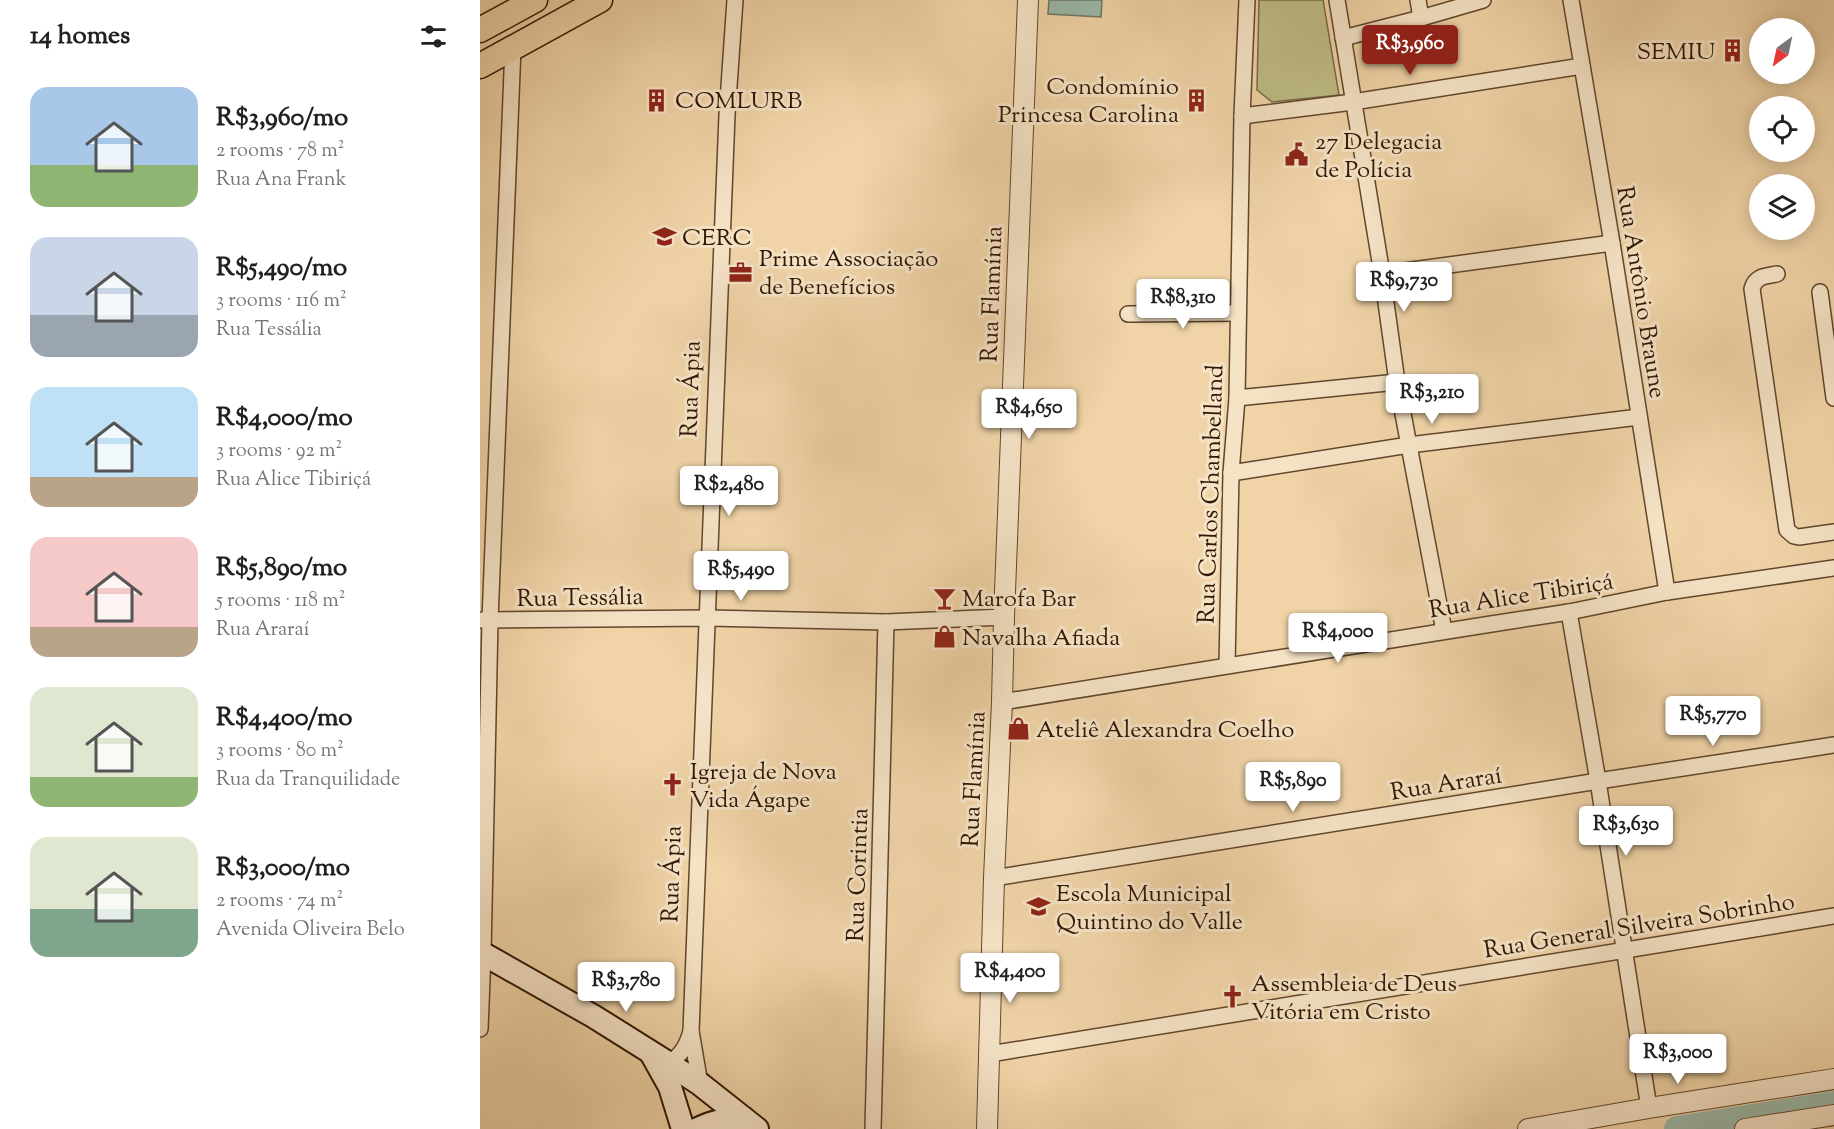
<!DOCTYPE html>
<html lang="en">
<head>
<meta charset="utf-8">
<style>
	body { margin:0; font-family:"Sorts Mill Goudy",serif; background:#f6f6f6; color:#202124; height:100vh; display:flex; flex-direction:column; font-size:22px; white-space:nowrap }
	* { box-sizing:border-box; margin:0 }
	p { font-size:20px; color:#757577 }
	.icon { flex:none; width:33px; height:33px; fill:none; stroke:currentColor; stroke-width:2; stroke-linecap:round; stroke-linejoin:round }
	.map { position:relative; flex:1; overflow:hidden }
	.sheet { display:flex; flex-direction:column; background:#fff; width:480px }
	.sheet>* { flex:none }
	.needle { width:39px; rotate:213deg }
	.fabs { position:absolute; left:1269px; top:18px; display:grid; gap:12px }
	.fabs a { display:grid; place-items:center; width:66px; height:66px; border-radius:50%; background:#fff; box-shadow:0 3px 15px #0003; font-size:30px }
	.price { position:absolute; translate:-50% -51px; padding:0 14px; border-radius:6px; background:#fff; color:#222; font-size:20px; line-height:39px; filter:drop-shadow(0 2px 3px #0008) }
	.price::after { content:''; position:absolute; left:50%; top:36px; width:18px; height:14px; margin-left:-9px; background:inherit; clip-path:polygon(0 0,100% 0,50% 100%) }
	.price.active { background:#8f2418; color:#fff }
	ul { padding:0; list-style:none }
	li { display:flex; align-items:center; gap:18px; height:150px; padding:0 30px }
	li span { display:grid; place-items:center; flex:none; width:168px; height:120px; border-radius:18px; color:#555 }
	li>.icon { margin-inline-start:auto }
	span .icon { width:72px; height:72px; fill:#fffc; stroke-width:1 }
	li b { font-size:26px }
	h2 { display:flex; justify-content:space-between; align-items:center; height:72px; padding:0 30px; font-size:26px }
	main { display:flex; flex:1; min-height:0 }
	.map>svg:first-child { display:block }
	.green { fill:#bebb84; stroke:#786844; stroke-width:1.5 }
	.water { fill:#9ab8a8; stroke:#707766; stroke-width:1.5 }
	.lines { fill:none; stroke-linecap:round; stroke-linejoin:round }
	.river { stroke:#9ab8a8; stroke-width:26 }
	.minor-casing { stroke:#61462c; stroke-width:18 }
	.tertiary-casing { stroke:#61462c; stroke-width:22 }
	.secondary-casing { stroke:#311603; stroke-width:26 }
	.primary-casing { stroke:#311603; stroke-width:27 }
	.minor { stroke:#f5e3c6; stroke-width:15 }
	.tertiary { stroke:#f5e3c6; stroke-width:20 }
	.secondary { stroke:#f5e3c6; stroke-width:22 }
	.primary { stroke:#f0d4a7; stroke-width:24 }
	.labels { text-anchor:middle; stroke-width:6; stroke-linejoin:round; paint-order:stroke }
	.poi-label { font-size:24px; fill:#311603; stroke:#f5e3c6; text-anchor:start }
	.street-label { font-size:24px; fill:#311603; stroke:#f5e3c6 }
</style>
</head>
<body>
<main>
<section class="sheet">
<h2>14 homes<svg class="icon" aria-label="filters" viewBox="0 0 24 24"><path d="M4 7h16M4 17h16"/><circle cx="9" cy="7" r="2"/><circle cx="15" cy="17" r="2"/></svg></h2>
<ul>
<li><span style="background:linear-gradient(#a9c7e8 65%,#8fb573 0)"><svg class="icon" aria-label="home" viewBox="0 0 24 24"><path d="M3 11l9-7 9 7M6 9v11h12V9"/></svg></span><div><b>R$3,960/mo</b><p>2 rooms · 78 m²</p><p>Rua Ana Frank</p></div></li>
<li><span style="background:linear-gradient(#c9d6e8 65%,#9aa5b1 0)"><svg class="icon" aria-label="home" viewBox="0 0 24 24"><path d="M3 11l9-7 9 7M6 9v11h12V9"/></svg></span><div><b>R$5,490/mo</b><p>3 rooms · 116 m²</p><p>Rua Tessália</p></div></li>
<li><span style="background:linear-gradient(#bfe0f5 75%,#b9a48a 0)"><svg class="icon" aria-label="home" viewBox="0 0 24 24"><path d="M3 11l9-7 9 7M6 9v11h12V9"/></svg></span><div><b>R$4,000/mo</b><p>3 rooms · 92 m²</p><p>Rua Alice Tibiriçá</p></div></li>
<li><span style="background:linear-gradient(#f6c9c9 75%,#b9a48a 0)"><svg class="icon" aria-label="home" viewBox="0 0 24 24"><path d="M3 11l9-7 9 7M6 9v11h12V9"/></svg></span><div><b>R$5,890/mo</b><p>5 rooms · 118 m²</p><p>Rua Araraí</p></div></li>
<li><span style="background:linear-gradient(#dfe7d0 75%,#8fb573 0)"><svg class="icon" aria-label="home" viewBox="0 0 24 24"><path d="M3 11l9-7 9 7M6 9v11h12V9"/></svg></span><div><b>R$4,400/mo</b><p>3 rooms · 80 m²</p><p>Rua da Tranquilidade</p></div></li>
<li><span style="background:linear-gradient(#dfe7d0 60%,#7fa58c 0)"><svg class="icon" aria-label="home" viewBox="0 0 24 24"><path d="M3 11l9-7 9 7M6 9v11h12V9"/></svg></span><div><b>R$3,000/mo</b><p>2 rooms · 74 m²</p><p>Avenida Oliveira Belo</p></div></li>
</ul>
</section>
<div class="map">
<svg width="1354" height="1129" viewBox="0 0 1354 1129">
	<rect width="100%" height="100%" fill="#f0d4a7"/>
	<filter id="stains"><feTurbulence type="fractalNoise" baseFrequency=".00333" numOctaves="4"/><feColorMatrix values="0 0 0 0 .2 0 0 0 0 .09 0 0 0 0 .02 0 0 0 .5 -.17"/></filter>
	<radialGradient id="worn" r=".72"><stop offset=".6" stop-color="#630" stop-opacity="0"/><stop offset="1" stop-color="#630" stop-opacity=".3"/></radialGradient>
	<!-- green -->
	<path class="green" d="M779 0H843L859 95 792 102 777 90Z"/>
	<!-- water -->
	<path class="water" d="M569 0H622L621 17 568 14Z"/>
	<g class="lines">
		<!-- river -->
		<path class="river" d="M1197 1129 1354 1104"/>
		<defs>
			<g id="minor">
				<path d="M857 0 902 274 917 382 964 631"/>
				<path d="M1091 0 1132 243 1187 592"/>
				<path d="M941 18 1003 0"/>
				<path d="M863 38 941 18 938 0"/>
				<path d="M762 116 873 102 1102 66"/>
				<path d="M902 274 1132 243"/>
				<path d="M1297 274C1286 276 1275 276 1272 289L1307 530 1314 536 1319 537 1354 532"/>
				<path d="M1340 292 1354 398"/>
				<path d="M648 314 758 313"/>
				<path d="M757 398 917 382"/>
				<path d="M751 473 929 445 1159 417"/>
				<path d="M1089 612 1118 781 1169 1108"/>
				<path d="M2 620 229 618 406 622 524 617"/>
				<path d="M747 665 751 473 757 398 762 116 767 0"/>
				<path d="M522 702 1005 625 1089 612 1187 592 1354 568"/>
				<path d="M514 878 1118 781 1354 745"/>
				<path d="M0 1029 3 954 10 620 33 47"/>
				<path d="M510 1054 1354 916"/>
				<path d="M188 1063C201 1056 207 1046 211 1031"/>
				<path d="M220 1084 211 1031 247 115 255 0"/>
				<path d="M393 1129 406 622"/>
			</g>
			<g id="tertiary">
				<path d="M507 1129 514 878 522 702 524 617 548 0"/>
				<path d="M1048 1129 1169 1108 1354 1079"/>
				<path d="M1265 1129 1354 1115"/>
			</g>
			<g id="secondary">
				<path d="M0 952 113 1016 188 1063 220 1084 277 1129"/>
				<path d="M171 1053 190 1087 203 1129"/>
				<path d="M218 1129C233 1121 247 1120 263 1118"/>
			</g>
			<g id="primary">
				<path d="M0 30 55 0"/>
				<path d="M0 66 120 0"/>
			</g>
		</defs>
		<!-- minor casing -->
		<use href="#minor" class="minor-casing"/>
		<!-- tertiary casing -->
		<use href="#tertiary" class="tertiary-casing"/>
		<!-- secondary casing -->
		<use href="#secondary" class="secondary-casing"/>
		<!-- primary casing -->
		<use href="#primary" class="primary-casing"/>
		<!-- minor -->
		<use href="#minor" class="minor"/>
		<!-- tertiary -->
		<use href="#tertiary" class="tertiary"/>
		<!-- secondary -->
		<use href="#secondary" class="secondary"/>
		<!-- primary -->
		<use href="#primary" class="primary"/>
	</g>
	<!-- icons -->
	<defs>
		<symbol id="building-bare" viewBox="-9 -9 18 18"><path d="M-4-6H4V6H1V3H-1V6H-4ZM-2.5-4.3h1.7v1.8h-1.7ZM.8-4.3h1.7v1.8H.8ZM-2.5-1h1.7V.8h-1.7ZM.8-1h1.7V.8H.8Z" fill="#8f2418" stroke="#f5e3c6" stroke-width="2.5" paint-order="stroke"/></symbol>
		<symbol id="civic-bare" viewBox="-9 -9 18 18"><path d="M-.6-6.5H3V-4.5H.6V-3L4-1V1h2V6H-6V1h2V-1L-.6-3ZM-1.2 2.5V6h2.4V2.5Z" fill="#8f2418" stroke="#f5e3c6" stroke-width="2.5" paint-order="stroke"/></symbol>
		<symbol id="school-bare" viewBox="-9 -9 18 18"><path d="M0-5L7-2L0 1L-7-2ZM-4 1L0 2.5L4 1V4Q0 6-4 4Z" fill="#8f2418" stroke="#f5e3c6" stroke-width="2.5" paint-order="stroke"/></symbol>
		<symbol id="office-bare" viewBox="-9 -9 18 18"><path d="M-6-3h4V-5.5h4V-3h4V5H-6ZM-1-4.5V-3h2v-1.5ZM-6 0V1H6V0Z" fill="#8f2418" stroke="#f5e3c6" stroke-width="2.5" paint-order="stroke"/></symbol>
		<symbol id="bar-bare" viewBox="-9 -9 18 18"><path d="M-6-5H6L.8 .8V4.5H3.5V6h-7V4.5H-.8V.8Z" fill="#8f2418" stroke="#f5e3c6" stroke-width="2.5" paint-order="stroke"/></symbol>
		<symbol id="shop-bare" viewBox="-9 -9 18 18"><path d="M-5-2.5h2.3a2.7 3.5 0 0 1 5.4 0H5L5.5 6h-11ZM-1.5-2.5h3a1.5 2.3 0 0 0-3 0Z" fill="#8f2418" stroke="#f5e3c6" stroke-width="2.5" paint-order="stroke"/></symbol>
		<symbol id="church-bare" viewBox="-9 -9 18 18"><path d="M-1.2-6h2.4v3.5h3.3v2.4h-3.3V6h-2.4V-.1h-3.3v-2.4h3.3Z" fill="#8f2418" stroke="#f5e3c6" stroke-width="2.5" paint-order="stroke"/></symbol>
	</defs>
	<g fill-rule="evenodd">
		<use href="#building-bare" x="1236" y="34" width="33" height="33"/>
		<use href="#building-bare" x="160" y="84" width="33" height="33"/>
		<use href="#building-bare" x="700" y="84" width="33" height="33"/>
		<use href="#civic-bare" x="800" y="138" width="33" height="33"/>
		<use href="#school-bare" x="168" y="220" width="33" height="33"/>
		<use href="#office-bare" x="244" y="256" width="33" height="33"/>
		<use href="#bar-bare" x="448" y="582" width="33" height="33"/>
		<use href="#shop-bare" x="448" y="620" width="33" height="33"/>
		<use href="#shop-bare" x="522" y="712" width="33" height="33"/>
		<use href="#church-bare" x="176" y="768" width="33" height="33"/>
		<use href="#school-bare" x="542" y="890" width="33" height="33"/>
		<use href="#church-bare" x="736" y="980" width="33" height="33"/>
	</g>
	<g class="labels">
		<!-- poi labels -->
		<g class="poi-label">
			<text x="1235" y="59" text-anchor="end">SEMIU</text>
			<text x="699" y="94" text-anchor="end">Condomínio<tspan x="699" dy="28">Princesa Carolina</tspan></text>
			<text x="195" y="108">COMLURB</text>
			<text x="835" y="149">27 Delegacia<tspan x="835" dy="28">de Polícia</tspan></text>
			<text x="202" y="245">CERC</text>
			<text x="279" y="266">Prime Associação<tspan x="279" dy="28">de Benefícios</tspan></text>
			<text x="482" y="606">Marofa Bar</text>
			<text x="482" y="645">Navalha Afiada</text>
			<text x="556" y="737">Ateliê Alexandra Coelho</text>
			<text x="210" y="779">Igreja de Nova<tspan x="210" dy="28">Vida Ágape</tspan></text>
			<text x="576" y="901">Escola Municipal<tspan x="576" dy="28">Quintino do Valle</tspan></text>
			<text x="771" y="991">Assembleia de Deus<tspan x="771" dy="28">Vitória em Cristo</tspan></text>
		</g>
		<!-- street labels -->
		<g class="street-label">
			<text transform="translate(1162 292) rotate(81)" y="8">Rua Antônio Braune</text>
			<text transform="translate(511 294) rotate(-88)" y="8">Rua Flamínia</text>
			<text transform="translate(210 389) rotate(-88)" y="8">Rua Ápia</text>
			<text transform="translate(730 494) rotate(-88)" y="8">Rua Carlos Chambelland</text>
			<text transform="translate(1041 595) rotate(-9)" y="8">Rua Alice Tibiriçá</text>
			<text transform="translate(100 597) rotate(-1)" y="8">Rua Tessália</text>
			<text transform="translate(493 779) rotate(-87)" y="8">Rua Flamínia</text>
			<text transform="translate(966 783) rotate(-9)" y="8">Rua Araraí</text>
			<text transform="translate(191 874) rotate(-88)" y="8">Rua Ápia</text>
			<text transform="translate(377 875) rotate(-88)" y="8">Rua Corintia</text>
			<text transform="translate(1159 925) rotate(-9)" y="8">Rua General Silveira Sobrinho</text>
		</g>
	</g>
	<rect width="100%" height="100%" filter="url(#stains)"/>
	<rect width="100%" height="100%" fill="url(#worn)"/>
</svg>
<div class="fabs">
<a><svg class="needle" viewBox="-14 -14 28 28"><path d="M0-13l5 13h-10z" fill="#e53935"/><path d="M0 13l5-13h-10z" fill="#757577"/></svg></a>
<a><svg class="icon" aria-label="locate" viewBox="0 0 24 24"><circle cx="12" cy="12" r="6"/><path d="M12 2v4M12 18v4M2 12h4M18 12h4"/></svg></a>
<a><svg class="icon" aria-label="layers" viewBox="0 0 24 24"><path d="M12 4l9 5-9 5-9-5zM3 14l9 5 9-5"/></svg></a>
</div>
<b class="price active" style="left:930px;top:76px">R$3,960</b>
<b class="price" style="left:924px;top:313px">R$9,730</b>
<b class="price" style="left:703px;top:330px">R$8,310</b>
<b class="price" style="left:952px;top:425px">R$3,210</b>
<b class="price" style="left:549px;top:440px">R$4,650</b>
<b class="price" style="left:249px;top:517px">R$2,480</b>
<b class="price" style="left:261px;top:602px">R$5,490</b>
<b class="price" style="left:858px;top:664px">R$4,000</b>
<b class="price" style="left:1233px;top:747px">R$5,770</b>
<b class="price" style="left:813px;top:813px">R$5,890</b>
<b class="price" style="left:1146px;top:857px">R$3,630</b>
<b class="price" style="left:530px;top:1004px">R$4,400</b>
<b class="price" style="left:146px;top:1013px">R$3,780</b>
<b class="price" style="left:1198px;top:1085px">R$3,000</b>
</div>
</main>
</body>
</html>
